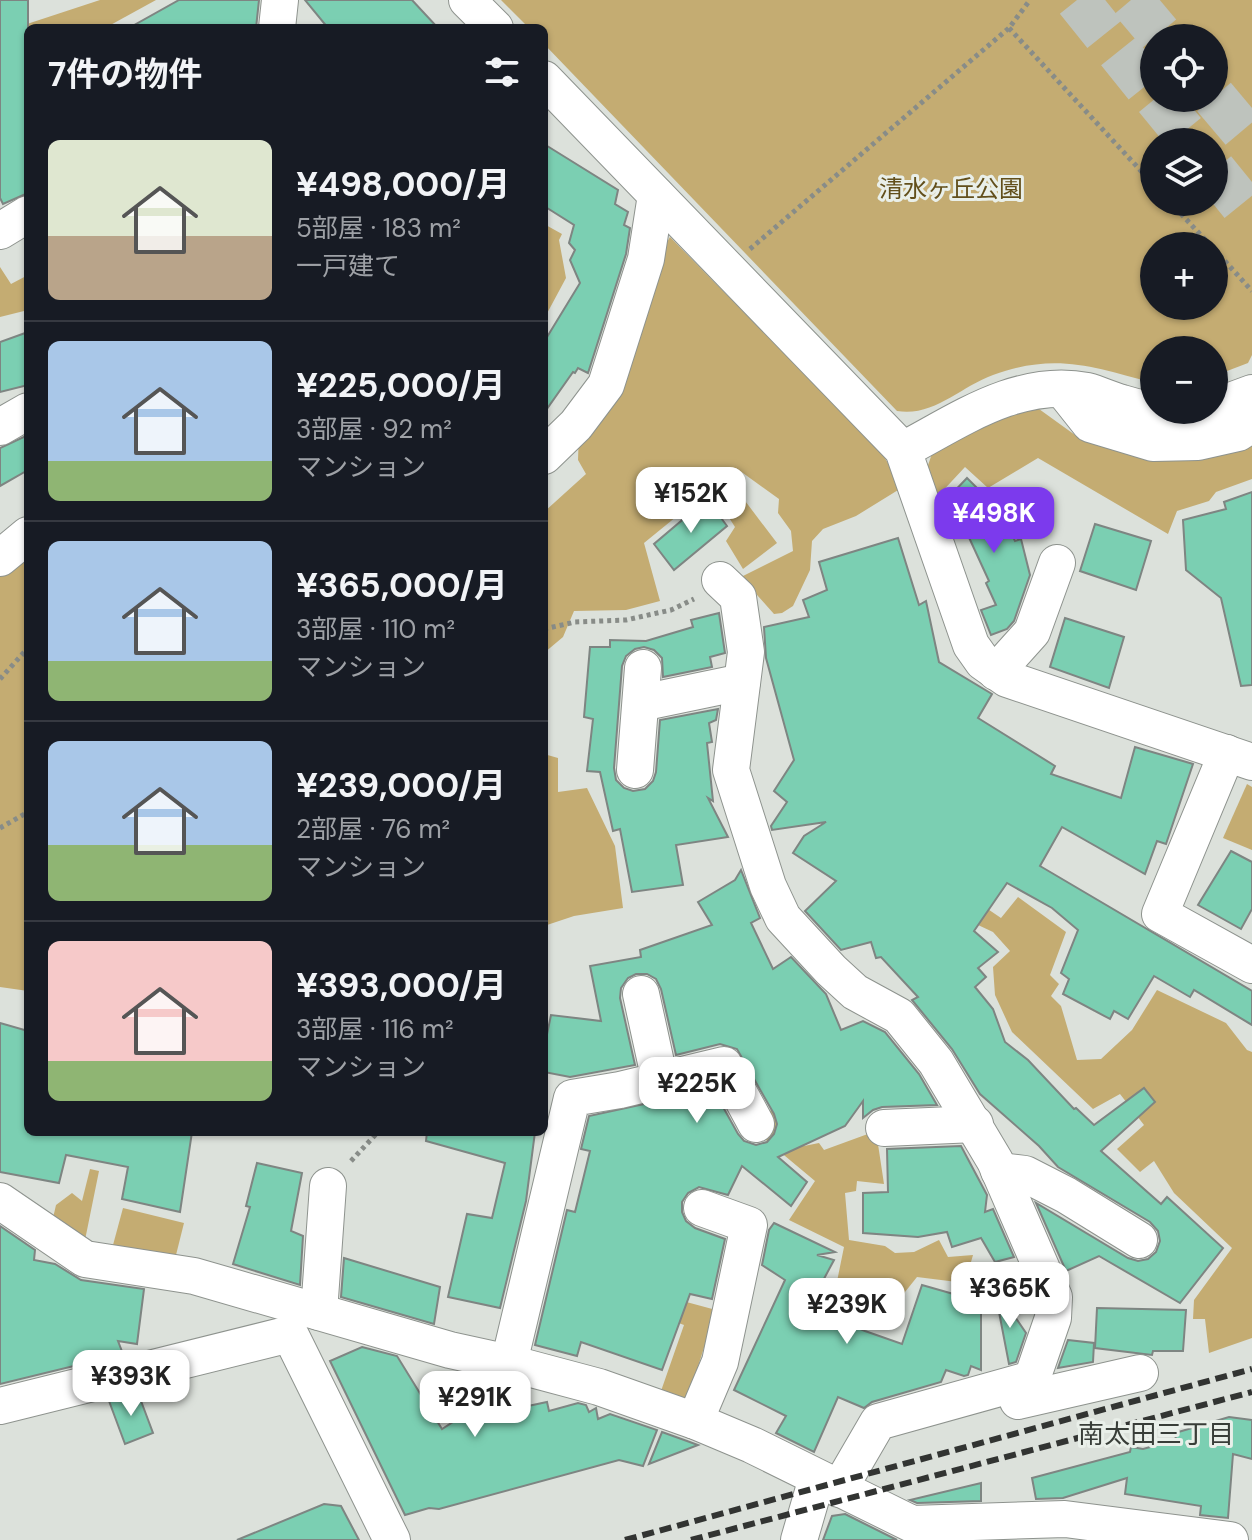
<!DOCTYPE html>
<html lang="ja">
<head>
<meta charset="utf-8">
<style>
	body { margin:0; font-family:"DM Sans","Noto Sans JP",sans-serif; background:#242831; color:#f1f3f6; height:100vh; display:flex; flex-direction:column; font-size:30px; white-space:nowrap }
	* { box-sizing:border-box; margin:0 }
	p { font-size:26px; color:#9ea1a6 }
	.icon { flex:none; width:44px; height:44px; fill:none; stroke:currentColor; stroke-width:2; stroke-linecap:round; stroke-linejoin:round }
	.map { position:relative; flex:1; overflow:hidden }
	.side { position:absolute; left:24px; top:24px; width:524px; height:1112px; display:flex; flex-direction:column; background:#171b24; border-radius:12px; box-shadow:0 2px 6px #0004 }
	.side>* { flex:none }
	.controls { position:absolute; left:1140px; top:24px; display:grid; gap:16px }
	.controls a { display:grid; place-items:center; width:88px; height:88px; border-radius:50%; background:#171b24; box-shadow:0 2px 6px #0004; font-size:40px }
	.price { position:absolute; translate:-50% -68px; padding:0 18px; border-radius:16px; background:#fff; color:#222; font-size:26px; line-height:52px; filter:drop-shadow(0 2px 4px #0008) }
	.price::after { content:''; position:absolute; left:50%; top:48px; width:24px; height:18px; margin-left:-12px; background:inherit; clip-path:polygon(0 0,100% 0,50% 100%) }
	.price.active { background:#7c3aed; color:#fff }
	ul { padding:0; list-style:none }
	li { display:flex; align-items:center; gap:24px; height:200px; padding:0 24px }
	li+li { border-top:2px solid #363941 }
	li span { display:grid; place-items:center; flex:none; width:224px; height:160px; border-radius:12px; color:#555 }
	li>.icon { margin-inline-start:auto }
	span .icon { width:96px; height:96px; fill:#fffc; stroke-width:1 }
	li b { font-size:34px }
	h2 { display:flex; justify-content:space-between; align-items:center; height:96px; padding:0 24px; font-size:34px }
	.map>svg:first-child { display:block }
	.green { fill:#c4ac72; fill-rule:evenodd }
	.building { fill:#7bcfb2; stroke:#7e8582; stroke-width:2 }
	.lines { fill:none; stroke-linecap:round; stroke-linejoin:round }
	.highway-tunnel { stroke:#bec3bd; stroke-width:44; stroke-dasharray:44 22; stroke-linecap:butt }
	.minor-casing { stroke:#8e938e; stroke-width:38 }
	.path { stroke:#888c88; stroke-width:5; stroke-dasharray:4 4; stroke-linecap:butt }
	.minor { stroke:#fff; stroke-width:36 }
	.rail { stroke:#323432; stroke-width:6; stroke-dasharray:12 6; stroke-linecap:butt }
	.labels { text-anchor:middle; stroke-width:6; stroke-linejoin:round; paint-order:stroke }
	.park-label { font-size:24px; fill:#624f1b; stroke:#e9efe9 }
	.neighbourhood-label { font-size:26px; fill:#383d38; stroke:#e9efe9 }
</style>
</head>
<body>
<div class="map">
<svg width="1252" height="1540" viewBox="0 0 1252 1540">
	<rect width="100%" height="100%" fill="#dce1db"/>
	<!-- green -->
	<g class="green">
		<path d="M100 0H156L105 28H28L27 24Z"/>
		<path d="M501 0H1252V355L1248 363 1214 376V350H1154V383C1093 367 1056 352 993 375 960 387 934 417 897 411L544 44V28H529ZM1154 38H1214V98H1154ZM1214 142V202H1154V142ZM1154 246H1214V306H1154Z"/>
		<path d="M544 224 562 234 559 240 566 278 544 319Z"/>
		<path d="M670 237 881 452 903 487 856 516 823 529 812 541 810 570 793 606 782 613 774 614 741 577 793 551 791 531 778 513 779 499 736 468 644 543 660 601 626 610 574 611 563 637 544 653V512L586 474 578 460 579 432 653 266Z"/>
		<path d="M0 267 11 284 28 275V310L0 317Z"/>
		<path d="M1039 409 1075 435 1151 458 1252 436V479L1216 492 1209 501 1177 511 1168 534 1038 458 988 488 965 467 938 496 926 471 935 445 1015 411Z"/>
		<path d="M736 489 777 543 743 569 726 541 735 527 717 499Z"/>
		<path d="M28 546V991L0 987V563Z"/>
		<path d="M544 754 558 758V792L587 788 615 846 623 908 574 916 544 926Z"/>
		<path d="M1247 784 1252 787V850L1223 838Z"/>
		<path d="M1018 897 1066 932 1050 975 1059 984 1051 996 1061 1006 1077 1060 1101 1059 1132 1030 1157 990 1226 1023 1247 1050 1252 1052V1338L1209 1353 1205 1319H1193L1194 1300 1232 1248 1174 1193 1154 1161 1140 1172 1117 1149 1144 1125 1120 1094 1093 1109 1012 1032 995 995 993 967 1010 951 993 932 961 917 973 899 1001 918Z"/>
		<path d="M780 1106 804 1146 819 1143 824 1150 876 1131 884 1184 857 1181 856 1191 845 1193 849 1240 885 1246 895 1253 914 1252 939 1240 948 1257 973 1255 965 1283 917 1277 889 1312 864 1307 853 1315 832 1306 844 1247 789 1220 815 1181 760 1135 763 1114Z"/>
		<path d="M90 1169 99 1171 85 1240 53 1218 56 1205 72 1193 82 1201Z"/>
		<path d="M123 1208 184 1223 176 1255 113 1245Z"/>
		<path d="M614 1299 679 1300 716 1310 687 1401 661 1391 684 1325Z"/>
	</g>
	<!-- building -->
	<g class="building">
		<path d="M0 0H28V193L3 204 0 198Z"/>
		<path d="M179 0H259L256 28H129Z"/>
		<path d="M305 0H412L438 28H328Z"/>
		<path d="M544 144 618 190 615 204 628 212 624 225 630 228 626 254 588 373 578 368 575 373 573 372 544 413V342L580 283 570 260 575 250 569 243 574 225 544 206Z"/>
		<path d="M28 332V385L0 392V342Z"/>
		<path d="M28 435V470L0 486V448Z"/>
		<path d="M967 478 1002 513 1015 541 1021 539 1030 575 1014 621 1007 629 991 635 981 610 996 605 986 583 989 581 966 531 974 528 946 500Z"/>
		<path d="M1252 492V685L1241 686 1221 598 1186 570 1183 520 1226 509 1224 502Z"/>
		<path d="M707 499 727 526 674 570 654 544Z"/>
		<path d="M1095 524 1151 541 1136 590 1080 571Z"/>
		<path d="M898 538 919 605 926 601 939 662 992 694 978 718 1055 766 1051 774 1121 798 1135 747 1193 764 1166 844 1157 841 1145 874 1062 827 1040 866 1252 991V1025L1194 990 1190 997 1154 976 1128 1019 1114 1011 1110 1019 1063 994 1069 979 1061 973 1078 930 1052 908 1007 883 974 931 998 952 978 968 986 977 975 987 993 1009 1005 1042 1028 1060 1074 1109 1076 1108 1094 1125 1144 1088 1155 1102 1101 1151 1161 1204 1167 1197 1223 1248 1180 1303 1099 1256 1066 1271 1036 1203 1128 1258 1138 1261 1148 1259 1156 1252 1160 1241 1158 1231 1150 1222 1058 1167 1039 1146 980 1094 952 1049 912 1000 918 997 881 957 876 958 871 942 841 950 805 911 836 881 793 853 804 836 826 822 772 830 771 826 787 802 774 791 794 760 766 658 764 627 809 617 803 600 827 590 819 562Z"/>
		<path d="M719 613 725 653 710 657 712 667 663 677 662 658 654 650 644 647 635 649 626 656 622 666 614 768 616 780 624 788 633 791 645 789 653 781 656 772 660 720 718 709 716 720 709 723 712 742 707 743 713 801 708 798 728 837 676 845 683 885 632 892 620 829 613 831 600 772 587 771 593 719 584 717 590 647H610V640L646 641 693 627 691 620Z"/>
		<path d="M1065 618 1124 637 1109 688 1050 667Z"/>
		<path d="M1231 851 1252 862V909L1241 929 1198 905Z"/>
		<path d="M741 870 760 918 751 923 773 969 791 957 826 994 841 1030 863 1021 885 1032 919 1074 937 1105 882 1107 873 1110 863 1118V1101L845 1126 778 1157 807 1182 791 1206 742 1166 728 1195 699 1187 688 1193 682 1202V1212L686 1221 695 1228 725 1239 712 1299 690 1294 662 1370 581 1342 577 1356 535 1345 567 1210 575 1212 590 1151 581 1149 589 1116 713 1089 738 1134 744 1141 756 1145 767 1142 774 1134 777 1124 774 1114 737 1049 720 1044 676 1055 661 989 656 979 647 974H636L628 978 621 988 620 998 635 1065 570 1077 544 1072V1049L551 1015 601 1021 590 966 641 957 640 950 712 925 698 902 735 880Z"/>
		<path d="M0 1023 28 1031V1132H192L180 1212 122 1199 128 1167 66 1155 59 1183 0 1172Z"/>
		<path d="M427 1132H535L526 1201 500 1308 448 1297 467 1214 492 1218 505 1163 426 1141Z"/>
		<path d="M961 1146 987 1195 985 1212 993 1209 1014 1257 995 1262 981 1238 952 1247 947 1232 918 1237 863 1233V1193L888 1192 887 1149Z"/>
		<path d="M257 1163 302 1173 291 1231 303 1236 300 1285 233 1264 250 1207 246 1206Z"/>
		<path d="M774 1223 835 1252 817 1255 834 1260 810 1305 817 1308 815 1310 865 1331 902 1344 922 1285 992 1305 981 1310V1370L971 1366 968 1375 964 1376 946 1370 941 1382 872 1402 864 1408 838 1397 814 1452 776 1433 786 1416 734 1390 785 1280 762 1265 769 1230Z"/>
		<path d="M0 1226 35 1250 34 1260 55 1264 81 1280 144 1289 137 1344 118 1341 123 1354 0 1384Z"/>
		<path d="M344 1258 440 1287 434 1324 341 1297Z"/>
		<path d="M994 1286 1026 1333 1016 1362 1009 1364Z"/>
		<path d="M1097 1308 1186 1310 1183 1351H1153L1152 1355 1095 1348Z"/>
		<path d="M1068 1340 1094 1343 1093 1362 1058 1368Z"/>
		<path d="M362 1347 397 1356 442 1429 453 1422 547 1402 549 1411 578 1403 586 1405 589 1412 596 1408 598 1419 610 1414 657 1430 643 1466 619 1460 439 1509 429 1508 405 1515 330 1361Z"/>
		<path d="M138 1393 153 1433 125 1444 109 1401Z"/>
		<path d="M1229 1417 1252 1420V1459L1233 1454 1228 1518 1200 1515 1201 1506 1125 1494 1127 1478 1063 1498 1036 1499 1032 1478 1130 1452 1131 1447 1143 1449 1176 1440 1175 1433Z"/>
		<path d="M662 1432 687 1441 698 1445 649 1464Z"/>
		<path d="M981 1483V1501L917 1503 910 1500Z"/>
		<path d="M324 1504 341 1506 359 1540H237Z"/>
		<path d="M845 1514 897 1540H823L832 1516Z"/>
	</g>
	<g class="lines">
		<!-- highway-tunnel -->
		<g class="highway-tunnel">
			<path d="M1077 0 1154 96"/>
			<path d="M1131 0 1163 38"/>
			<path d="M1214 97 1252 142"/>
			<path d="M1156 98 1192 142"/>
			<path d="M1214 170 1252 217"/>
		</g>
		<defs>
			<g id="minor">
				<path d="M467 0 495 28"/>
				<path d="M277 28 280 0"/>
				<path d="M544 79 903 450 971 645 983 662 1007 679 1252 762"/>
				<path d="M0 231 28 214"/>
				<path d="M1063 390 1090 424 1153 443 1198 442 1238 433 1252 424"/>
				<path d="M1214 407 1252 393"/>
				<path d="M0 427 28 411"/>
				<path d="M903 450C960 420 1018 378 1087 391 1099 394 1110 400 1122 403 1147 411 1174 415 1201 410"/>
				<path d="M544 456 576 425 606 385 646 259 656 195"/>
				<path d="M0 558 28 535"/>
				<path d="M720 580 738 597 746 652 731 770 768 886 783 918 831 970 855 992 899 1016 936 1062 995 1161 1054 1297 1053 1318 1032 1379 878 1422 839 1489"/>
				<path d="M996 672 1032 632 1057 563"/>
				<path d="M641 703 742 682"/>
				<path d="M1227 753 1160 914 1252 965"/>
				<path d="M635 770 643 668"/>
				<path d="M641 994 660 1081"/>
				<path d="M884 1128 975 1124"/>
				<path d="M999 1171 1025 1174 1066 1195 1139 1240"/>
				<path d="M0 1201 85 1259 194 1276 450 1350 509 1363 599 1387 695 1421 752 1445 912 1524 1065 1519 1230 1540"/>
				<path d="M319 1312 328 1186"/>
				<path d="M509 1363 572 1098 620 1090 724 1065 756 1124"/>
				<path d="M1016 1388 1018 1401 1140 1373"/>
				<path d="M0 1406 290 1334 392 1540"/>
				<path d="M695 1421 720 1362 749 1225 702 1208"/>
				<path d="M799 1540 817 1478"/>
			</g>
		</defs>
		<!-- minor casing -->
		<use href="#minor" class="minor-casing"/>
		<!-- path -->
		<g class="path">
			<path d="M1009 28 1154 185"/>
			<path d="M1170 202 1211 246"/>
			<path d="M750 249 1009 28 1030 0"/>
			<path d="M1214 249 1252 291"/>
			<path d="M544 629 575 622 626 620 671 610 694 599"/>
			<path d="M0 679 28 648"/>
			<path d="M0 828 28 812"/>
			<path d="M351 1161 378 1132"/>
		</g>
		<!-- minor -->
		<use href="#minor" class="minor"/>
		<!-- rail -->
		<g class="rail">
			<path d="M625 1540 1252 1369"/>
			<path d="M691 1540 1252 1392"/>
		</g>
	</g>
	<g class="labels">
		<!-- park labels -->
		<g class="park-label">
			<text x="951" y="197">清水ヶ丘公園</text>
		</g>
		<!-- neighbourhood labels -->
		<g class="neighbourhood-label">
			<text x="1156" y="1443">南太田三丁目</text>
		</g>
	</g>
</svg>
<div class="controls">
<a><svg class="icon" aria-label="locate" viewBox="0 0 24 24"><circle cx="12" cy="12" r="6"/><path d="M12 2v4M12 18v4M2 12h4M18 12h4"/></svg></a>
<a><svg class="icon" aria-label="layers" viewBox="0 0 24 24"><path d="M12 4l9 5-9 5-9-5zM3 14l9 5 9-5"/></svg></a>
<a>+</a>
<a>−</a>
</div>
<b class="price" style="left:691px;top:535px">¥152K</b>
<b class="price active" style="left:994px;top:555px">¥498K</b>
<b class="price" style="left:697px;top:1125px">¥225K</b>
<b class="price" style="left:1010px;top:1330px">¥365K</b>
<b class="price" style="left:847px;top:1346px">¥239K</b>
<b class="price" style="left:131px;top:1418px">¥393K</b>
<b class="price" style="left:475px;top:1439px">¥291K</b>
<section class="side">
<h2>7件の物件<svg class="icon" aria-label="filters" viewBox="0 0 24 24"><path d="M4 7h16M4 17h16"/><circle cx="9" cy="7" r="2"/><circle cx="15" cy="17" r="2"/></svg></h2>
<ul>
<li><span style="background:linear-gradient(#dfe7d0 60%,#b9a48a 0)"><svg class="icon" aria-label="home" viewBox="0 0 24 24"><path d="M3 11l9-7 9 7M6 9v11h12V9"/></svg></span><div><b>¥498,000/月</b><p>5部屋 · 183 m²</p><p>一戸建て</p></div></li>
<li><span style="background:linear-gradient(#a9c7e8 75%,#8fb573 0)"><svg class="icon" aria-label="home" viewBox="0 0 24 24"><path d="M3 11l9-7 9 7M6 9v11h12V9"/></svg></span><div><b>¥225,000/月</b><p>3部屋 · 92 m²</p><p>マンション</p></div></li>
<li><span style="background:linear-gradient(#a9c7e8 75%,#8fb573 0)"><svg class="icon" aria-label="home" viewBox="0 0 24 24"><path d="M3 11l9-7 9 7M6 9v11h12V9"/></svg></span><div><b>¥365,000/月</b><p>3部屋 · 110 m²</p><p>マンション</p></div></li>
<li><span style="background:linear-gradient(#a9c7e8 65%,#8fb573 0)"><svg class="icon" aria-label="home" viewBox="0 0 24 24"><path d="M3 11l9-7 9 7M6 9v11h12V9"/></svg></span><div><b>¥239,000/月</b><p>2部屋 · 76 m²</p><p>マンション</p></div></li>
<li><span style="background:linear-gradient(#f6c9c9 75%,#8fb573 0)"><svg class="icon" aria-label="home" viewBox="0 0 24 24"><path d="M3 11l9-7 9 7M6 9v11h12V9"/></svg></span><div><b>¥393,000/月</b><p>3部屋 · 116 m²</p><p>マンション</p></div></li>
</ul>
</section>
</div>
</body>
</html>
